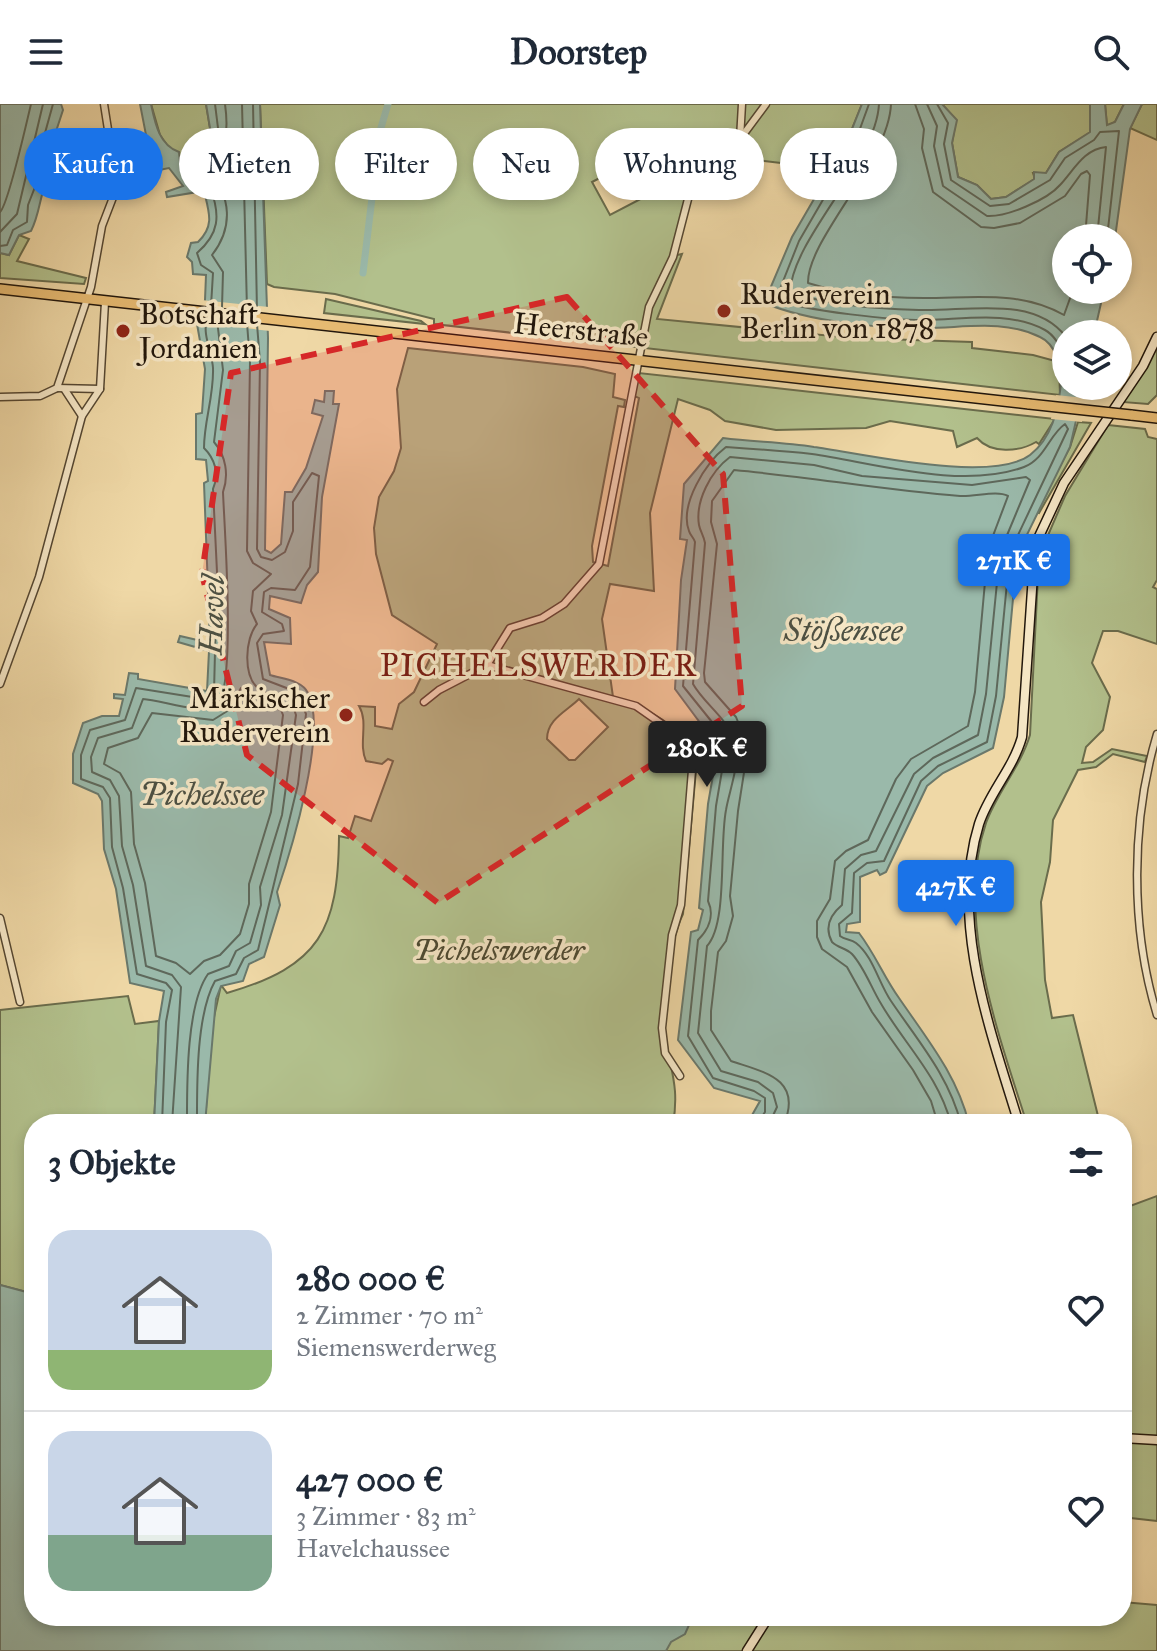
<!DOCTYPE html>
<html lang="de">
<head>
<meta charset="utf-8">
<style>
	body { margin:0; font-family:"IM FELL Great Primer",serif; background:#f2f2f3; color:#1f2937; height:100vh; display:flex; flex-direction:column; font-size:30px; white-space:nowrap }
	* { box-sizing:border-box; margin:0 }
	p { font-size:26px; color:#747a83 }
	.icon { flex:none; width:44px; height:44px; fill:none; stroke:currentColor; stroke-width:2; stroke-linecap:round; stroke-linejoin:round }
	.map { position:relative; flex:1; overflow:hidden }
	.drawer { position:absolute; left:24px; top:1010px; width:1108px; height:512px; display:flex; flex-direction:column; background:#fff; border-radius:32px; box-shadow:0 4px 12px #0003 }
	.drawer>* { flex:none }
	.banner { position:absolute; left:24px; top:24px; width:1110px; height:72px; display:flex; gap:16px }
	.controls { position:absolute; left:1052px; top:120px; display:grid; gap:16px }
	.controls a { display:grid; place-items:center; width:80px; height:80px; border-radius:50%; background:#fff; box-shadow:0 4px 12px #0003; font-size:40px }
	.price { position:absolute; translate:-50% -68px; padding:0 18px; border-radius:8px; background:#1a73e8; color:#fff; font-size:26px; line-height:52px; filter:drop-shadow(0 2px 4px #0008) }
	.price::after { content:''; position:absolute; left:50%; top:48px; width:24px; height:18px; margin-left:-12px; background:inherit; clip-path:polygon(0 0,100% 0,50% 100%) }
	.price.on { background:#222; color:#fff }
	ul { padding:0; list-style:none }
	li { display:flex; align-items:center; gap:24px; height:200px; padding:0 24px }
	li+li { border-top:2px solid #e0e1e3 }
	li span { display:grid; place-items:center; flex:none; width:224px; height:160px; border-radius:24px; color:#555 }
	li>.icon { margin-inline-start:auto }
	span .icon { width:96px; height:96px; fill:#fffc; stroke-width:1 }
	li b { font-size:34px }
	h2 { display:flex; justify-content:space-between; align-items:center; height:96px; padding:0 24px; font-size:34px }
	.chip { padding:0 28px; border-radius:36px; background:#fff; box-shadow:0 4px 12px #0003; font-size:28px; line-height:72px }
	.chip.on { background:#1a73e8; color:#fff }
	header { display:flex; justify-content:space-between; align-items:center; height:104px; padding:0 24px; background:#fff; font-size:36px; font-weight:700 }
	.map>svg:first-child { display:block }
	.green { fill:#b2c08c; stroke:#6a6c4c; stroke-width:2; fill-rule:evenodd }
	.water { fill:#9ab9aa; stroke:#6a786b; stroke-width:2 }
	.pier { fill:#efd8a6 }
	.lines { fill:none; stroke-linecap:round; stroke-linejoin:round }
	.shore { stroke:#5e685b; stroke-width:2 }
	.canal { stroke:#9ab9aa; stroke-width:7 }
	.street-casing { stroke:#554732; stroke-width:9 }
	.secondary-casing { stroke:#22170c; stroke-width:11 }
	.primary-casing { stroke:#22170c; stroke-width:12 }
	.street { stroke:#f5e6c5; stroke-width:6 }
	.secondary { stroke:#f5e6c5; stroke-width:8 }
	.primary { stroke:#e8bc73; stroke-width:9 }
	.primary-bridge-casing { stroke:#22170c; stroke-width:12; stroke-linecap:butt }
	.primary-bridge { stroke:#e8bc73; stroke-width:9 }
	.marked { fill:#d62828; fill-opacity:0.2; stroke:#d62828; stroke-width:6; stroke-dasharray:16 10; stroke-linejoin:round }
	.poi-dot { fill:#8f2418; stroke:#f5e6c5; stroke-width:3 }
	.labels { text-anchor:middle; stroke-width:7; stroke-linejoin:round; paint-order:stroke }
	.poi-label { font-size:30px; fill:#22170c; stroke:#f5e6c5; text-anchor:start }
	.street-label { font-size:30px; fill:#22170c; stroke:#f5e6c5 }
	.park-label { font-size:30px; font-style:italic; fill:#4d4a32; stroke:#f5e6c5 }
	.water-label { font-size:32px; font-style:italic; fill:#4c5043; stroke:#f5e6c5 }
	.neighbourhood-label { font-size:32px; letter-spacing:2px; fill:#7a1f14; stroke:#f5e6c5 }
</style>
</head>
<body>
<header><svg class="icon" aria-label="menu" viewBox="0 0 24 24"><path d="M4 6h16M4 12h16M4 18h16"/></svg>Doorstep<svg class="icon" aria-label="search" viewBox="0 0 24 24"><circle cx="10" cy="10" r="6"/><path d="M15 15l6 6"/></svg></header>
<div class="map">
<svg width="1157" height="1547" viewBox="0 0 1157 1547">
	<rect width="100%" height="100%" fill="#efd8a6"/>
	<filter id="stains"><feTurbulence type="fractalNoise" baseFrequency=".0025" numOctaves="4"/><feColorMatrix values="0 0 0 0 .2 0 0 0 0 .09 0 0 0 0 .02 0 0 0 .5 -.17"/></filter>
	<radialGradient id="worn" r=".72"><stop offset=".6" stop-color="#630" stop-opacity="0"/><stop offset="1" stop-color="#630" stop-opacity=".3"/></radialGradient>
	<!-- green -->
	<g class="green">
		<path d="M151 0H206L210 24 205 46 179 58 160 31Z"/>
		<path d="M260 0H862L846 40 824 79 781 59 739 54 722 71 699 66 673 152 682 150 657 215 853 234 972 238V244L1033 251 1059 258 1060 291 434 220V215L335 190 274 183 267 180ZM636 55 654 88 610 111 592 78Z"/>
		<path d="M942 0H1090L1091 28 1059 48 1046 69H1033L1035 75 1006 93 991 95 977 81 958 73 952 39 956 16Z"/>
		<path d="M1105 0H1124L1115 18 1107 22Z"/>
		<path d="M1142 0H1157V36L1130 24Z"/>
		<path d="M19 131 29 135 17 157 86 174 84 180 0 174V149L9 151Z"/>
		<path d="M326 195 421 217 425 220 324 209Z"/>
		<path d="M1157 241V291L1148 300 1122 298Z"/>
		<path d="M408 244 583 263 615 270 613 293 625 296 624 303 618 302 592 442 593 458 608 462 639 294 634 292 639 269 1055 315 1039 340 1036 338C1019 348 991 350 977 334L957 343 953 327 890 317 866 324 776 326 725 317 710 306 678 295 650 409 654 487 610 480 602 515 613 593C644 602 684 623 697 655L683 810C670 837 662 897 665 927 669 965 680 980 673 1020H205L211 927 221 881 227 889C320 862 338 826 339 732L348 734 355 712 371 717 393 657 388 655 382 660 366 657C358 639 369 619 359 602L375 603V622L392 625 399 600 414 588 437 540 392 511 376 450 374 424 379 393 394 367 401 344 397 285ZM579 595 608 623 575 656H569L547 635C547 615 567 607 579 595Z"/>
		<path d="M1078 318 1091 319 1039 409 1035 408 1070 343Z"/>
		<path d="M1108 321 1145 325 1148 333 1157 335V476L1153 483 1157 485V540L1118 527H1103L1092 559 1110 593 1103 626 1086 643 1082 659 1093 658 1112 645 1147 652 1145 658 1113 650 1096 663 1078 666 1053 716 1050 758 1041 798 1045 876 1052 914 1073 911 1100 1020H1027C999 931 954 813 986 719 997 688 1020 664 1030 631L1039 452 1065 392Z"/>
		<path d="M128 892 135 920 159 917 154 1020H34V1190L0 1181V906Z"/>
		<path d="M1157 1092V1417L1122 1413V1105Z"/>
		<path d="M1122 1498 1157 1501V1547H644L664 1512H1122Z"/>
	</g>
	<!-- water -->
	<g class="water">
		<path d="M0 0H61L63 6 45 61 49 69C40 89 40 110 31 127L19 131 9 151 0 149Z"/>
		<path d="M140 0H151C155 19 159 41 179 48L180 58 205 46 210 24 206 0H260L268 234 265 446 271 449 281 440 285 388H292L306 364 323 312 312 309 315 296 324 298 325 287H334L333 300H339L322 393 318 468 307 481 301 499 270 492 269 505 290 514 291 540 264 538 270 571C282 575 302 576 308 589 328 627 291 747 277 788L280 801 264 853 249 860 243 877 221 882 216 895 205 1020H154L159 917 164 887 130 879 116 785 104 745 102 697 98 690 73 679V650L83 619 102 612H119L123 595 114 594V590L125 591 129 569 138 570V575L207 587 209 547 178 538 180 532 210 539 204 379 208 377 206 356 196 355V310L202 309 205 265 197 220 205 196 206 171 193 170 192 158 187 153 191 139 198 138C215 122 209 108 204 87L167 93 166 88 183 82 169 64 159 66V53L146 31Z"/>
		<path d="M862 0H942L957 16 952 39 958 73 977 81 991 95 1006 93 1034 75V68L1046 69 1059 48 1090 28V0H1105L1107 21 1115 18 1124 0H1142L1130 25 1115 134H1066V186H1104L1094 230H1066V282H1084L1070 343 1017 451 1004 593 993 644 943 669 927 682 886 768 880 771 877 766 860 773V818L847 820 846 828 859 829C875 850 884 873 899 894 927 935 957 971 969 1020H747L760 997 714 984 678 936 691 828 698 826 703 806 699 804 708 700 718 643 675 585 681 476 687 436 680 435 684 380 723 334C753 338 783 338 814 343 860 349 991 380 1030 351 1052 334 1058 306 1061 280 1063 265 1056 240 1040 233 1004 215 963 224 926 224 878 225 808 217 764 199L792 133 846 40Z"/>
		<path d="M0 1181 34 1190V1512H693L685 1530 671 1538 666 1547H0Z"/>
	</g>
	<!-- pier -->
	<g class="pier">
		<path d="M201 196 269 203 270 227 193 218Z"/>
		<path d="M1056 291 1085 294 1082 318 1051 315Z"/>
	</g>
	<g class="lines">
		<!-- shore -->
		<g class="shore">
			<path d="M242 0 247 206"/>
			<path d="M253 0 257 207"/>
			<path d="M869 0 853 44 799 137 776 195C801 207 899 217 929 216 966 215 1010 207 1045 226 1056 232 1061 245 1066 255"/>
			<path d="M879 0C876 59 793 133 790 188 827 201 880 205 919 206 965 208 1034 190 1066 233"/>
			<path d="M891 0C889 57 807 135 808 179 843 190 887 194 924 194 973 194 1019 186 1064 211L1073 186"/>
			<path d="M915 0 924 25 922 44 933 88 981 123 994 124 1020 119 1065 92 1081 70 1087 67 1090 71 1085 134"/>
			<path d="M927 0 937 22 934 42 943 82 987 112C1007 113 1047 96 1060 81 1074 66 1084 45 1106 43L1097 134"/>
			<path d="M937 0 948 19 944 40 951 76 990 102 1009 100 1050 76 1065 54 1094 36 1100 28 1119 27 1107 134"/>
			<path d="M0 108C8 101 27 17 31 0"/>
			<path d="M0 128 17 110 43 0"/>
			<path d="M0 142 7 141 13 126 27 118 28 101 40 70 37 58 53 0"/>
			<path d="M211 202 213 169 201 161 197 149C219 130 221 112 210 83L191 80 183 67 212 49 218 24 215 0"/>
			<path d="M222 203 223 168 212 151C233 124 232 92 208 68 226 47 229 28 225 0"/>
			<path d="M241 584 256 598 281 606 283 611 271 708 249 780V800L240 830 220 851 204 857 190 870 176 859 156 852 145 779 134 740 131 688 120 669 104 660 108 644 138 634 152 609 213 616 229 606Z"/>
			<path d="M162 1020 166 918 172 886 166 879 137 870 123 784 112 743 110 694 103 683 81 675V651L90 626 125 616 136 584 205 595 214 588 217 468 213 385C220 369 214 354 204 344 204 317 214 292 213 264 212 248 202 230 207 215"/>
			<path d="M172 1020 181 883 172 871 146 862 133 781 122 742 119 692 110 676 92 668 91 653 98 634 132 624 143 595C161 596 203 611 216 602 237 588 224 419 223 388 229 371 226 352 214 338L223 266 217 216"/>
			<path d="M187 1020C187 982 186 901 208 870L229 862 236 847 250 839 261 801 260 783 282 711 296 611 291 596C281 593 268 592 260 586 242 573 245 534 257 520L251 507 253 487 271 470 253 459 247 447 250 258 247 219"/>
			<path d="M197 1020C197 981 196 911 215 877L236 870 244 854 258 846 298 680 306 610 297 588 263 575 257 539 263 530 284 527 282 520 262 508 264 488 271 484 295 486 310 463 319 372 312 369 293 398V427L285 448 272 456 261 453 257 445 260 258 257 220"/>
			<path d="M757 1020 765 1008V994L754 987 713 974 688 932 698 836C708 826 715 812 708 797L716 702 726 643 716 623 683 582 695 438C694 434 690 431 689 427 679 401 706 358 726 343 755 345 783 347 812 350 874 359 962 386 1024 363 1045 355 1049 331 1065 320L1068 325 1010 448 996 592 987 638 938 662 921 677 884 757 867 759 854 769 852 809 839 820 840 832C845 836 851 835 856 839 873 852 879 880 891 897 918 937 949 972 961 1020"/>
			<path d="M769 1020 777 1003 773 989 758 978 721 967 698 929 707 842C728 819 719 742 726 706 729 687 741 658 735 639 728 614 705 601 693 580L705 439C704 432 700 427 699 421 695 397 711 367 730 353L814 361 862 372 972 381 1026 373 1030 376 1000 448 986 590 978 631 933 654 914 670 876 747 861 751 845 765 842 801C830 811 824 823 832 838 838 844 846 844 852 850 864 863 871 883 880 898 904 940 939 972 951 1020"/>
			<path d="M784 1020C803 974 763 968 731 957L711 926V907L718 848 726 837 733 812 730 792 738 707 748 643 736 613 705 578 704 569 717 440 711 418 712 397 734 366C810 373 884 386 960 392 975 393 997 386 1008 392L988 445 975 588 968 622 911 655 896 675 868 736 846 747 835 757 830 795 817 817V833L822 845 847 863 872 908 913 966 931 997 938 1020"/>
		</g>
		<!-- canal -->
		<path class="canal" d="M363 169 380 27 388 0"/>
		<defs>
			<g id="street">
				<path d="M740 35 742 0"/>
				<path d="M57 284 100 285"/>
				<path d="M65 286 82 312"/>
				<path d="M0 293 40 292 57 284 91 183 102 122 117 83 104 0"/>
				<path d="M487 561 636 602 666 623 693 654 681 801 672 831 662 924 665 949 680 972"/>
				<path d="M0 580 39 473 82 312 100 285 105 198"/>
				<path d="M424 598 439 586 487 561 510 524 542 514 564 500 599 460 649 203 673 153 695 68 699 61 740 35 766 0"/>
				<path d="M1157 630C1131 717 1130 823 1157 911"/>
				<path d="M0 814 20 898"/>
			</g>
			<g id="secondary">
				<path d="M1019 1020C991 928 949 817 979 720 989 689 1013 665 1022 633L1035 441 1064 379 1143 262 1157 233"/>
				<path d="M1122 1334 1157 1336"/>
				<path d="M747 1547 769 1512"/>
			</g>
			<g id="primary">
				<path d="M0 185 1029 300"/>
				<path d="M1131 311 1157 314"/>
			</g>
		</defs>
		<!-- street casing -->
		<use href="#street" class="street-casing"/>
		<!-- secondary casing -->
		<use href="#secondary" class="secondary-casing"/>
		<!-- primary casing -->
		<use href="#primary" class="primary-casing"/>
		<!-- street -->
		<use href="#street" class="street"/>
		<!-- secondary -->
		<use href="#secondary" class="secondary"/>
		<!-- primary -->
		<use href="#primary" class="primary"/>
		<defs>
			<path id="primary-bridge" d="M1029 300 1131 311"/>
		</defs>
		<!-- primary-bridge casing -->
		<use href="#primary-bridge" class="primary-bridge-casing"/>
		<!-- primary-bridge -->
		<use href="#primary-bridge" class="primary-bridge"/>
	</g>
	<!-- marked area -->
	<path class="marked" d="M567 193 723 370 742 602 438 799 247 651 202 470 231 269Z"/>
	<!-- markers -->
	<g class="poi-dot">
		<circle cx="724" cy="207" r="8"/>
		<circle cx="123" cy="227" r="8"/>
		<circle cx="346" cy="611" r="8"/>
	</g>
	<g class="labels">
		<!-- poi labels -->
		<g class="poi-label">
			<text x="740" y="200">Ruderverein<tspan x="740" dy="34">Berlin von 1878</tspan></text>
			<text x="139" y="220">Botschaft<tspan x="139" dy="34">Jordanien</tspan></text>
			<text x="330" y="604" text-anchor="end">Märkischer<tspan x="330" dy="34">Ruderverein</tspan></text>
		</g>
		<!-- street labels -->
		<g class="street-label">
			<text transform="translate(581 226) rotate(6)" y="10">Heerstraße</text>
		</g>
		<!-- park labels -->
		<g class="park-label">
			<text x="499" y="856">Pichelswerder</text>
		</g>
		<!-- water labels -->
		<g class="water-label">
			<text transform="translate(212 511) rotate(-88)" y="11">Havel</text>
			<text x="843" y="537">Stößensee</text>
			<text x="202" y="701">Pichelssee</text>
		</g>
		<!-- neighbourhood labels -->
		<g class="neighbourhood-label">
			<text x="539" y="572">PICHELSWERDER</text>
		</g>
	</g>
	<rect width="100%" height="100%" filter="url(#stains)"/>
	<rect width="100%" height="100%" fill="url(#worn)"/>
</svg>
<div class="controls">
<a><svg class="icon" aria-label="locate" viewBox="0 0 24 24"><circle cx="12" cy="12" r="6"/><path d="M12 2v4M12 18v4M2 12h4M18 12h4"/></svg></a>
<a><svg class="icon" aria-label="layers" viewBox="0 0 24 24"><path d="M12 4l9 5-9 5-9-5zM3 14l9 5 9-5"/></svg></a>
</div>
<b class="price" style="left:1014px;top:498px">271K €</b>
<b class="price on" style="left:707px;top:685px">280K €</b>
<b class="price" style="left:956px;top:824px">427K €</b>
<div class="banner">
<a class="chip on">Kaufen</a>
<a class="chip">Mieten</a>
<a class="chip">Filter</a>
<a class="chip">Neu</a>
<a class="chip">Wohnung</a>
<a class="chip">Haus</a>
</div>
<section class="drawer">
<h2>3 Objekte<svg class="icon" aria-label="filters" viewBox="0 0 24 24"><path d="M4 7h16M4 17h16"/><circle cx="9" cy="7" r="2"/><circle cx="15" cy="17" r="2"/></svg></h2>
<ul>
<li><span style="background:linear-gradient(#c9d6e8 75%,#8fb573 0)"><svg class="icon" aria-label="home" viewBox="0 0 24 24"><path d="M3 11l9-7 9 7M6 9v11h12V9"/></svg></span><div><b>280 000 €</b><p>2 Zimmer · 70 m²</p><p>Siemenswerderweg</p></div><svg class="icon" aria-label="heart" viewBox="0 0 24 24"><path d="M12 20l-8-8c-3-5 5-10 8-4 3-6 11-1 8 4z"/></svg></li>
<li><span style="background:linear-gradient(#c9d6e8 65%,#7fa58c 0)"><svg class="icon" aria-label="home" viewBox="0 0 24 24"><path d="M3 11l9-7 9 7M6 9v11h12V9"/></svg></span><div><b>427 000 €</b><p>3 Zimmer · 83 m²</p><p>Havelchaussee</p></div><svg class="icon" aria-label="heart" viewBox="0 0 24 24"><path d="M12 20l-8-8c-3-5 5-10 8-4 3-6 11-1 8 4z"/></svg></li>
</ul>
</section>
</div>
</body>
</html>
